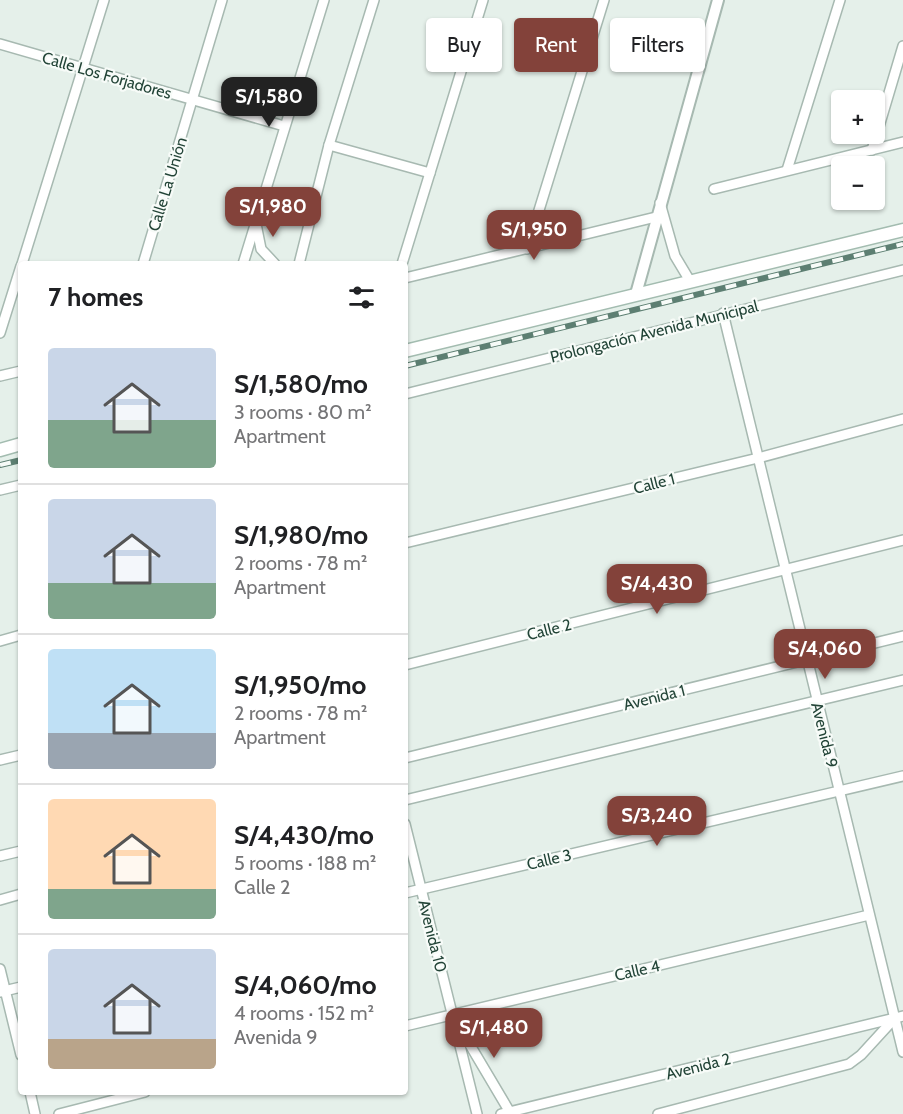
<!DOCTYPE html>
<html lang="en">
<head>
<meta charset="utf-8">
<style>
	body { margin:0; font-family:Cabin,sans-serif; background:#f6f6f6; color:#202124; height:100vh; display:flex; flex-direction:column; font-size:22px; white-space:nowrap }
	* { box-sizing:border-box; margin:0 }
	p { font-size:20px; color:#757577 }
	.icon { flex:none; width:33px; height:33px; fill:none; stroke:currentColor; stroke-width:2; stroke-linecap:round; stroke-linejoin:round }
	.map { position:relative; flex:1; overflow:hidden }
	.details { position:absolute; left:18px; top:261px; width:390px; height:834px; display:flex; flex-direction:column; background:#fff; border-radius:6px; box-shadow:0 2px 4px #0004 }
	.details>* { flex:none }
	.guide { position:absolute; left:426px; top:18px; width:387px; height:54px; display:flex; gap:12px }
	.fabs { position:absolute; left:831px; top:90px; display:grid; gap:12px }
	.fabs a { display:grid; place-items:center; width:54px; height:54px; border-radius:6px; background:#fff; box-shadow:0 2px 4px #0004; font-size:30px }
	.price { position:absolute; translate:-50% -51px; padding:0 14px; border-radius:12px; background:#83423a; color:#fff; font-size:20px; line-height:39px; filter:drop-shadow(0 2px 3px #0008) }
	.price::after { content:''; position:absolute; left:50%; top:36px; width:18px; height:14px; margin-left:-9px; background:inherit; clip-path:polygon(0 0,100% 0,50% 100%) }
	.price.active { background:#222; color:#fff }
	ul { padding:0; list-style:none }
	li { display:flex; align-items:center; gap:18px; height:150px; padding:0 30px }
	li+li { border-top:2px solid #e0e0e0 }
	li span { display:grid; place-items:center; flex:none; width:168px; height:120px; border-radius:6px; color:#555 }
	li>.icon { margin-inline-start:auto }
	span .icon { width:72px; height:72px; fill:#fffc; stroke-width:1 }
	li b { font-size:26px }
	h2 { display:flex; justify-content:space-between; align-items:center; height:72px; padding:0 30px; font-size:26px }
	.pill { padding:0 21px; border-radius:6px; background:#fff; box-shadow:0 2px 4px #0004; font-size:21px; line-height:54px }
	.pill.active { background:#83423a; color:#fff }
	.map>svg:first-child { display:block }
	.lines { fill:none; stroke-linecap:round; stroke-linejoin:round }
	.minor-casing { stroke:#a7b9b1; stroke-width:12 }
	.tertiary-casing { stroke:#a7b9b1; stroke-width:14 }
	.secondary-casing { stroke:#a3bcb0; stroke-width:15 }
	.minor { stroke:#fff; stroke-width:9 }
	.tertiary { stroke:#fff; stroke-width:10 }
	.secondary { stroke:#fff; stroke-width:12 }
	.rail-casing { stroke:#5d7f72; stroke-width:6 }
	.rail { stroke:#f7fbf8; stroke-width:4; stroke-dasharray:11; stroke-linecap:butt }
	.labels { text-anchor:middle; stroke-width:4.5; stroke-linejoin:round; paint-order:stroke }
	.street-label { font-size:16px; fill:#224437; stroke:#f7fbf8 }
</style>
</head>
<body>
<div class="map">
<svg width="903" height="1114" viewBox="0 0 903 1114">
	<rect width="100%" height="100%" fill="#e5f0ea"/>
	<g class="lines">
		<defs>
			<g id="minor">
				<path d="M0 44 284 126"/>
				<path d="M329 145 430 173"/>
				<path d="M872 150 903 46"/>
				<path d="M787 170 840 0"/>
				<path d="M714 189 903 142"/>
				<path d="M660 203 675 256 690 281"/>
				<path d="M256 224 261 249 275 264"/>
				<path d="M527 249 604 0"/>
				<path d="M22 264 104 0"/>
				<path d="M143 264 222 0"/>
				<path d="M243 264 324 0"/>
				<path d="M299 264 329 145 374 0"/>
				<path d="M402 264 483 0"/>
				<path d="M405 278 656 217"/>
				<path d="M723 313 903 1052"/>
				<path d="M0 333 21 266"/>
				<path d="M0 376 21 371"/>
				<path d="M405 394 903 270"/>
				<path d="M0 490 21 485"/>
				<path d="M405 543 758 458 903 419"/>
				<path d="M0 641 21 635"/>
				<path d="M405 665 903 540"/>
				<path d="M405 758 903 636"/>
				<path d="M0 760 21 755"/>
				<path d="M405 800 903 680"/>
				<path d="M405 824 477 1114"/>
				<path d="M0 856 21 851"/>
				<path d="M405 893 903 776"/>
				<path d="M0 900 21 894"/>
				<path d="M0 969 21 1055"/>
				<path d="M0 992 21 987"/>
				<path d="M457 1023 511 1114"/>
				<path d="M405 1026 869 915"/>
				<path d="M30 1092 35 1114"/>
				<path d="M59 1114 145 1092"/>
				<path d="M501 1114 903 1016"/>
				<path d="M658 1114 849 1064 861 1055 894 1019"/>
			</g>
			<path id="tertiary" d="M636 294 718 0"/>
			<g id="secondary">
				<path d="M405 351 903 230"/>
				<path d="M0 450 21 444"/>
			</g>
		</defs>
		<!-- minor casing -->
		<use href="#minor" class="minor-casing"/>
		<!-- tertiary casing -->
		<use href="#tertiary" class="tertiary-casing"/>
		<!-- secondary casing -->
		<use href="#secondary" class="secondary-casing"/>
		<!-- minor -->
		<use href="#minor" class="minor"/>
		<!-- tertiary -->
		<use href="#tertiary" class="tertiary"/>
		<!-- secondary -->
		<use href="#secondary" class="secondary"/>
		<defs>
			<g id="rail">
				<path d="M405 366 903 244"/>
				<path d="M0 465 21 460"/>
			</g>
		</defs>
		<!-- rail casing -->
		<use href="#rail" class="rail-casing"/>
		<!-- rail -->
		<use href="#rail" class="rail"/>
	</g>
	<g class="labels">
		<!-- street labels -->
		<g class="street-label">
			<text transform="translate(107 75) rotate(16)" y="6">Calle Los Forjadores</text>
			<text transform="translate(167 184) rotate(-73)" y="6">Calle La Unión</text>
			<text transform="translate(654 331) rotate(-14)" y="6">Prolongación Avenida Municipal</text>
			<text transform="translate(654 483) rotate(-14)" y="6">Calle 1</text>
			<text transform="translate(549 629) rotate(-14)" y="6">Calle 2</text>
			<text transform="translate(654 697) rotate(-14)" y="6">Avenida 1</text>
			<text transform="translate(825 735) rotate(76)" y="6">Avenida 9</text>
			<text transform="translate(549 859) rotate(-13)" y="6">Calle 3</text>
			<text transform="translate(433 936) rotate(76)" y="6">Avenida 10</text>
			<text transform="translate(637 970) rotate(-13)" y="6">Calle 4</text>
			<text transform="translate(698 1066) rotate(-14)" y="6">Avenida 2</text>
		</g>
	</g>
</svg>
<div class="fabs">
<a>+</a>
<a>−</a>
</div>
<b class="price active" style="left:269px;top:128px">S/1,580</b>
<b class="price" style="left:273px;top:238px">S/1,980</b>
<b class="price" style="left:534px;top:261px">S/1,950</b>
<b class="price" style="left:657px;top:615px">S/4,430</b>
<b class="price" style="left:825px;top:680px">S/4,060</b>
<b class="price" style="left:657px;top:847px">S/3,240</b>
<b class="price" style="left:494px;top:1059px">S/1,480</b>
<div class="guide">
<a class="pill">Buy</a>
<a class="pill active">Rent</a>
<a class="pill">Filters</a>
</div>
<section class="details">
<h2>7 homes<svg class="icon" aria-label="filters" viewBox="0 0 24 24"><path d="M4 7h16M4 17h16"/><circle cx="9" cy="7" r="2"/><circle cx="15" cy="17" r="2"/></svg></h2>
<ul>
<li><span style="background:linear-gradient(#c9d6e8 60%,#7fa58c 0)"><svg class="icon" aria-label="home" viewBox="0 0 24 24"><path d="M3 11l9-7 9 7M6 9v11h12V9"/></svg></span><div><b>S/1,580/mo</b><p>3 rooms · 80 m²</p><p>Apartment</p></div></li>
<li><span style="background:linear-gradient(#c9d6e8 70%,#7fa58c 0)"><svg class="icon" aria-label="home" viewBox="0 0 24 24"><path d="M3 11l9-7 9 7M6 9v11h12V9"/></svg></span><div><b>S/1,980/mo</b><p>2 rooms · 78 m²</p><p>Apartment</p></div></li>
<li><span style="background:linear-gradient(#bfe0f5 70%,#9aa5b1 0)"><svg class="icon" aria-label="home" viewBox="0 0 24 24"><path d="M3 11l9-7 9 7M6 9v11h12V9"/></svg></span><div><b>S/1,950/mo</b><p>2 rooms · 78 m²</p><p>Apartment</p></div></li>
<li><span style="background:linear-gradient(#ffd9b3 75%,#7fa58c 0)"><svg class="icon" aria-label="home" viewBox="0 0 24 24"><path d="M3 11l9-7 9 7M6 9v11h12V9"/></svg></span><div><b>S/4,430/mo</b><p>5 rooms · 188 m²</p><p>Calle 2</p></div></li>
<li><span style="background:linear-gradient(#c9d6e8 75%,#b9a48a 0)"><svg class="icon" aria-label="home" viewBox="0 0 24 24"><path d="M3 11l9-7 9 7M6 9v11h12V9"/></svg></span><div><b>S/4,060/mo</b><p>4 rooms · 152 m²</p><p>Avenida 9</p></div></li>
</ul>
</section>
</div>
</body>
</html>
